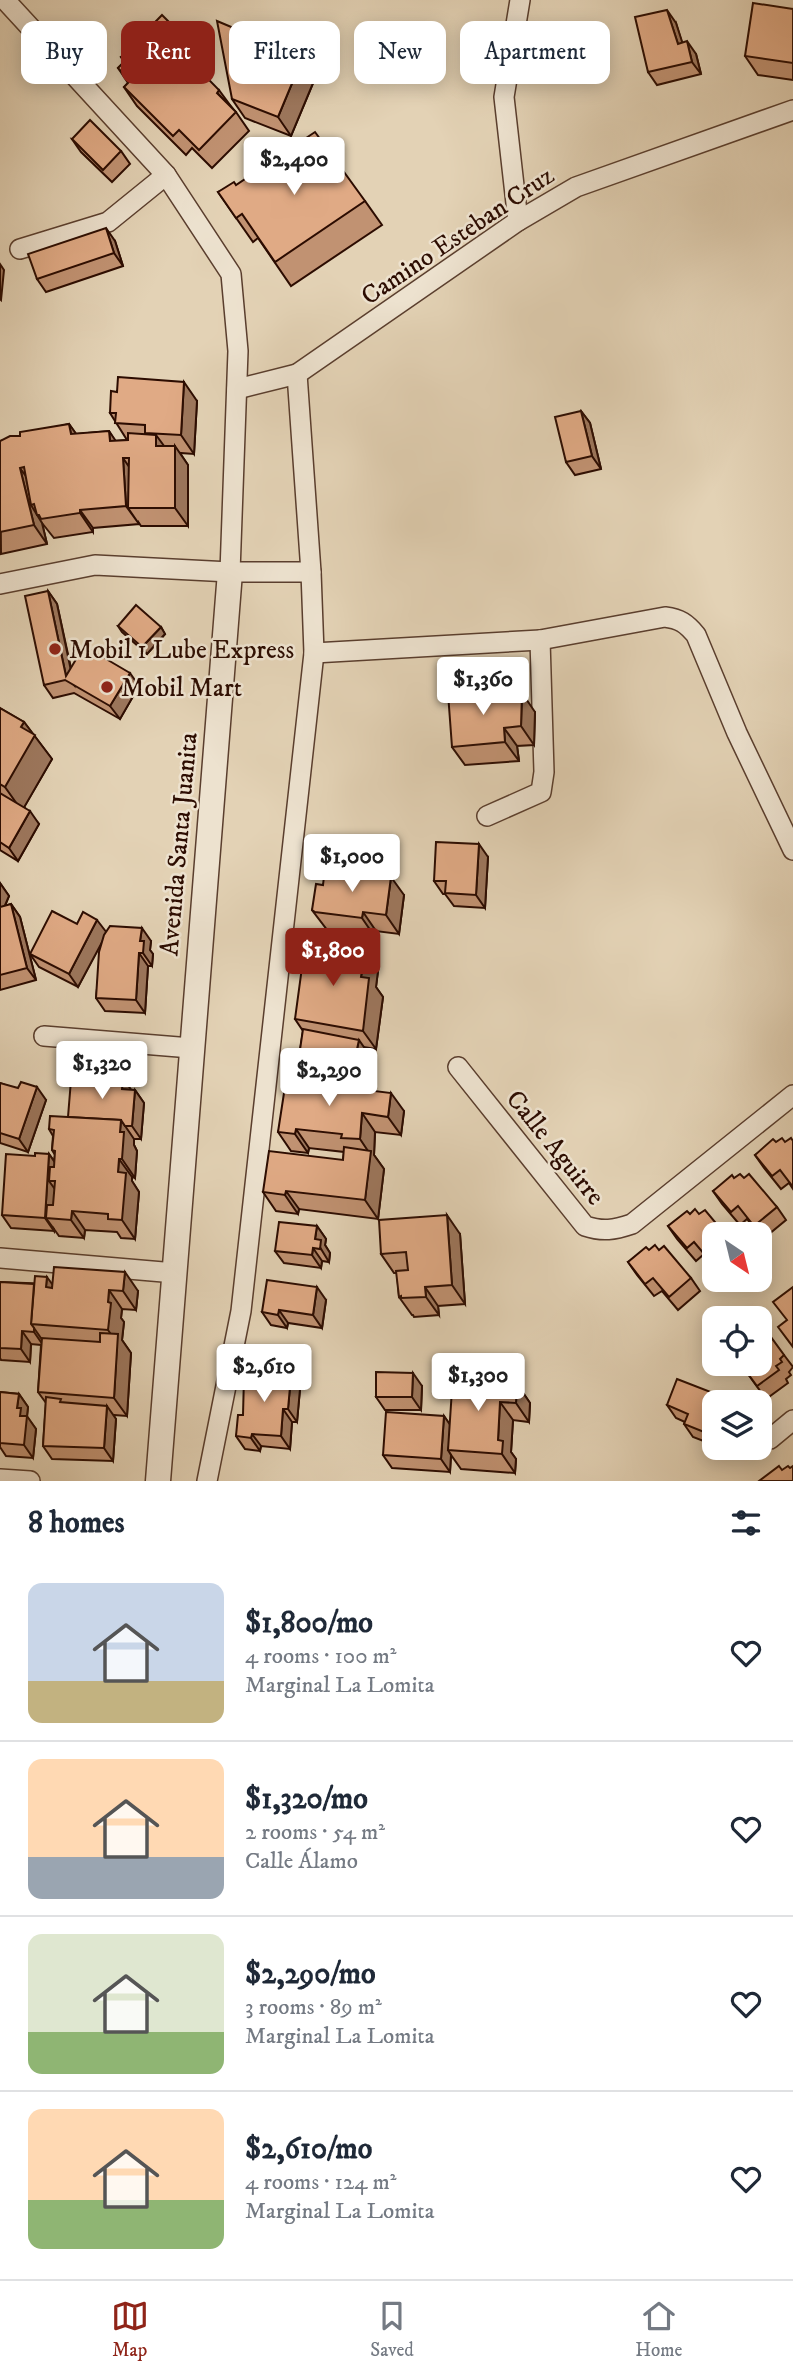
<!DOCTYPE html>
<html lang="en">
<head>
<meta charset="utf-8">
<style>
	body { margin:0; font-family:"IM FELL DW Pica",serif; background:#f6f6f7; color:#1f2937; height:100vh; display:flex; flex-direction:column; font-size:26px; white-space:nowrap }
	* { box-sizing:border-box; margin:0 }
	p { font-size:23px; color:#747a83 }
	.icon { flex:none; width:38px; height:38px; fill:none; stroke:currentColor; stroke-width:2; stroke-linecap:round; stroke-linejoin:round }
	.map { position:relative; height:1481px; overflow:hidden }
	.side { display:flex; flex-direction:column; background:#fff; flex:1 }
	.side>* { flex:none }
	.banner { position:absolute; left:21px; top:21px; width:752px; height:63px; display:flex; gap:14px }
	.needle { width:46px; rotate:145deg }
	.controls { position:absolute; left:702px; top:1222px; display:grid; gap:14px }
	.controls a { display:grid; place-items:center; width:70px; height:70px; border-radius:14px; background:#fff; box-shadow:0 4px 18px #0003; font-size:35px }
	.price { position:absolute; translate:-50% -60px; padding:0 16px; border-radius:7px; background:#fff; color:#222; font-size:23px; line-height:46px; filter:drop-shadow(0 2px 4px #0008) }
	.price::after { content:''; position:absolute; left:50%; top:42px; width:21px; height:16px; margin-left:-10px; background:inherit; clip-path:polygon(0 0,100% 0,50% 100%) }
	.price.current { background:#8f2418; color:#fff }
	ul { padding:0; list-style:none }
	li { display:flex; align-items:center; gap:21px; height:175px; padding:0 28px }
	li+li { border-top:2px solid #e0e1e3 }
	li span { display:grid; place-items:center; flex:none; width:196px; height:140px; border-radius:14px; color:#555 }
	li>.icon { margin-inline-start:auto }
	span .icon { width:84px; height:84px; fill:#fffc; stroke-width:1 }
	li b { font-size:30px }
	h2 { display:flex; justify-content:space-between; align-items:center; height:84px; padding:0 28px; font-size:30px }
	.tag { padding:0 24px; border-radius:14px; background:#fff; box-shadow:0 4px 18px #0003; font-size:24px; line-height:63px }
	.tag.current { background:#8f2418; color:#fff }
	.dock { display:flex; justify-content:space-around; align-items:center; height:98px; border-top:2px solid #e0e1e3; background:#fff; font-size:19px; color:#747a83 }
	.dock a { display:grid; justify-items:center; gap:4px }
	.dock .current { color:#8f2418 }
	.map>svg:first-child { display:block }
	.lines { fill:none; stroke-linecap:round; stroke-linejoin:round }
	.minor-casing { stroke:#5a3e2e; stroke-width:22 }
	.tertiary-casing { stroke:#5a3e2e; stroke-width:27 }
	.minor { stroke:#ede2cf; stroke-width:19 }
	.tertiary { stroke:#ede2cf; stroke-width:24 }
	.wall { fill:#c19272; stroke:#2c0c01; stroke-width:2 }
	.shaded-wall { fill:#9d775d; stroke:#2c0c01; stroke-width:2 }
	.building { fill:#e0aa85; stroke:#2c0c01; stroke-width:2 }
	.poi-dot { fill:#8f2418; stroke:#ede2cf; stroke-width:2.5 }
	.labels { text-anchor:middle; stroke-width:5; stroke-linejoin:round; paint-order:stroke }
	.street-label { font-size:26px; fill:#2c0c01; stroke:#ede2cf }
	.poi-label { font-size:26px; fill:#2c0c01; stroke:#ede2cf; text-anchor:start }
</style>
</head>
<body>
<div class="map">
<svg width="793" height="1481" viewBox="0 0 793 1481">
	<rect width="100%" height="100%" fill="#e3d2b5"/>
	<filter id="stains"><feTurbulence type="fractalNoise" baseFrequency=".00286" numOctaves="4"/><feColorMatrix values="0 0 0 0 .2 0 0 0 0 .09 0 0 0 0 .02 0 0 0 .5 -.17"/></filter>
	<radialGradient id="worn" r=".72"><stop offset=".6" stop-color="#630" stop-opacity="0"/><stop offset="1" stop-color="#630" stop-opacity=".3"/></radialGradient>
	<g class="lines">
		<defs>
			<g id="minor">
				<path d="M5 0 166 175 231 274 238 351 230 572"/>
				<path d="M518 221 504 97 520 0"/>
				<path d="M20 249 108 222 166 175"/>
				<path d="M237 389 297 374 518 221 576 187 793 110"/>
				<path d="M0 584 95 565 230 572H311"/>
				<path d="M314 653 540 640 665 617C680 619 686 623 696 635L737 733 793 850"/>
				<path d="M487 816 541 792 544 772 540 640"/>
				<path d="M44 1036 191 1048"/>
				<path d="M458 1067 585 1226C603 1232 614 1230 632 1224L793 1095"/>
				<path d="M0 1258 175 1273"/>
				<path d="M770 1439 793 1420"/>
				<path d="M0 1479 30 1481"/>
				<path d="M207 1481 241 1311 314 653 311 572 297 374"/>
			</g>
			<path id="tertiary" d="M158 1481 230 572"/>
		</defs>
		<!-- minor casing -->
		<use href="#minor" class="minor-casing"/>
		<!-- tertiary casing -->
		<use href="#tertiary" class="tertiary-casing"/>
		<!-- minor -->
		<use href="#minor" class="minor"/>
		<!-- tertiary -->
		<use href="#tertiary" class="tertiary"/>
	</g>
	<!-- wall -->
	<g class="wall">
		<path d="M793 9V80L758 75 745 56Z"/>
		<path d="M676 23 682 43 696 54 701 74 657 85 648 72Z"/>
		<path d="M182 35 191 48 184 55 236 112 249 131 212 168 192 148 186 155 137 106 124 87 128 83 118 68 124 62 121 57Z"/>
		<path d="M303 57 316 76 291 136 245 118 232 99Z"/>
		<path d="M72 139 121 151 130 164 112 182 81 152Z"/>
		<path d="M236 185 365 201 382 225 291 286 258 238 253 242 218 192Z"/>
		<path d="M115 241 123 266 46 292 37 279Z"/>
		<path d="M197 401 194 454 180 453 188 465V526H141L139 523V524L93 528V532L54 538 42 523 47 544 1 554 0 441 69 424 76 434 109 431 115 441 127 440 110 413Z"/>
		<path d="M581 411 590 423 601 469 575 475 566 462Z"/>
		<path d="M48 591 57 604 71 668 139 686 120 719 74 693 53 698 44 685Z"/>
		<path d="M118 626 161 627 165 634 147 654 122 632Z"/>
		<path d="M505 694 535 712 534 745 517 746 519 761 465 765 452 747Z"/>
		<path d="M0 708 24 722 52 759 24 807 39 824 18 861 0 850Z"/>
		<path d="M488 857 485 908 454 906 445 894H443L434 881Z"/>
		<path d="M0 883 9 896 5 906 11 904 20 917 36 980 0 990Z"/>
		<path d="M323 885 404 895 399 934 376 931 375 937 328 931 312 910Z"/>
		<path d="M77 924 106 932 151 941 150 950 153 954 152 966H148L145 1013 105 1011 96 998 102 941 78 987 39 967 30 954Z"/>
		<path d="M378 971 376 987 383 997 376 1049 364 1047 368 1053 365 1066 373 1078 371 1090 404 1111 401 1135 375 1132 374 1155 384 1169 378 1219 299 1209 298 1214 276 1211 263 1192 343 1160 344 1152 309 1148 308 1153 291 1151 278 1132 299 1081 296 1077 303 1031 295 1019Z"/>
		<path d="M0 1083 46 1100 28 1152 0 1143Z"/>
		<path d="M132 1090H135L144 1103 141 1139H134V1145L137 1151 135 1178 132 1177V1181L139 1192 135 1239 121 1238 117 1232 85 1230 84 1238 59 1236 54 1229V1231L11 1228 2 1215 49 1154 54 1161 55 1155 52 1150 53 1136 49 1129 68 1117Z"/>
		<path d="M793 1141V1189L789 1183 781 1189 764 1168 755 1155 776 1142H785Z"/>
		<path d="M734 1178H744L777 1207 786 1220 763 1239 747 1219 740 1225 722 1204 713 1191Z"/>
		<path d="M690 1214 714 1234V1268L703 1255 696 1261 677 1239 668 1226Z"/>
		<path d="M317 1226 326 1239 325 1245 330 1253 329 1262 322 1261 321 1268 284 1263 275 1251Z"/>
		<path d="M460 1234 465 1304 438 1306 439 1315 414 1317 413 1315H412L399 1297 397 1273H394L381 1254Z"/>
		<path d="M659 1250 691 1278 700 1291 678 1310 662 1291 654 1296 637 1275 628 1262Z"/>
		<path d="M0 1282 52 1284 138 1291 136 1310 122 1309 121 1318 124 1322 122 1340 131 1353 127 1416 113 1415 116 1419 113 1461 52 1459 43 1446 46 1403 38 1392 41 1345 31 1344 30 1362 1 1360 0 1358Z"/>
		<path d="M326 1300 322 1328 288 1323 287 1328 271 1325 262 1312Z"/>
		<path d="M784 1355 793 1367 789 1372 791 1375 786 1379 788 1383 766 1399 740 1363Z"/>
		<path d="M500 1378 504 1383 517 1384 530 1403 529 1422 513 1420 511 1452 516 1459 515 1473 461 1469 451 1455 450 1472 392 1468 383 1455 444 1416 450 1425Z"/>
		<path d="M422 1386 421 1410H385L376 1397Z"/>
		<path d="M300 1389 297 1422H292L290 1449 261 1446 260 1451 245 1449 236 1436 243 1415Z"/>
		<path d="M0 1392 19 1394 28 1407 27 1417 36 1429 33 1458 6 1456 0 1447Z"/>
		<path d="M721 1396 726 1402H714V1445L693 1437 684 1424 685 1422 676 1418 667 1405Z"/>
	</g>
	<!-- shaded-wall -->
	<g class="shaded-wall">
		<path d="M667 10 676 23 687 57 678 44Z"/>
		<path d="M687 41 696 54 701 74 692 62Z"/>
		<path d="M303 57 316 76 291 136 278 117Z"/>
		<path d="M219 90 233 109 217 93Z"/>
		<path d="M106 228 115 241 123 266 114 253Z"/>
		<path d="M0 264 4 270 1 300 0 299Z"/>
		<path d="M184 382 197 401 194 454 181 435Z"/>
		<path d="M581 411 590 423 601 469 592 456Z"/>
		<path d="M69 424 82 442 71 434Z"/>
		<path d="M109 431 122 450 110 441Z"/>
		<path d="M156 435 170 454 156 446Z"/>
		<path d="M175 446 188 465V526L175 508Z"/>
		<path d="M123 458 136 477 128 508 139 524 126 506Z"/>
		<path d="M20 468 33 486 31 505 42 523 47 544 34 525Z"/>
		<path d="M80 510 93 528V532L80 513Z"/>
		<path d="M48 591 57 604 74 685 66 676Z"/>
		<path d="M161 627 165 634 147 654 142 647Z"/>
		<path d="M130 673 139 686 120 719 110 706Z"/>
		<path d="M522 693 535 712 534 745 521 726Z"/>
		<path d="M24 722 52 759 22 811 5 787 21 727Z"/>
		<path d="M504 728 517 746 519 761 505 742Z"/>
		<path d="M30 811 39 824 18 861 9 848Z"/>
		<path d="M479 844 488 857 485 908 476 895Z"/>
		<path d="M391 877 404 895 399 934 386 915Z"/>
		<path d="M0 883 9 896 0 917Z"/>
		<path d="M11 904 20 917 36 980 27 968Z"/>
		<path d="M363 912 376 931 375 937 362 918Z"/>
		<path d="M97 920 107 933 78 987 69 974Z"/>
		<path d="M142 928 151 941 150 950 153 954 152 966 143 953 140 941Z"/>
		<path d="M139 953 148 966 145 1013 136 1000Z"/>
		<path d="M365 953 378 971 376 987 383 997 376 1049 363 1031 361 977Z"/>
		<path d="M359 1040 368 1053 365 1066 373 1078 369 1100 360 1087 354 1063Z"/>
		<path d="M123 1078 132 1091 122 1089Z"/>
		<path d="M37 1087 46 1100 28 1152 19 1139Z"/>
		<path d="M135 1090 144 1103 141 1139 132 1126Z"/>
		<path d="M391 1093 404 1111 401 1135 388 1117Z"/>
		<path d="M362 1113 375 1132 374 1155 384 1169 378 1219 365 1200 370 1154 360 1139Z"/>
		<path d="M121 1120 134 1139V1145L137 1151 135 1178 122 1159 120 1132Z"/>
		<path d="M296 1129 309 1148 308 1153 295 1134Z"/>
		<path d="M49 1154 58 1167 55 1181H49L57 1192 55 1218H46L54 1229V1231L45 1218Z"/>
		<path d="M119 1159 132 1177V1181L139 1192 135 1239 122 1220 118 1172Z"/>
		<path d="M286 1191 299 1209 298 1214 285 1195Z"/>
		<path d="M72 1211 85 1230 84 1238 71 1220Z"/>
		<path d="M447 1215 460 1234 465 1304 452 1285Z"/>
		<path d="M317 1226 326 1239 325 1245 330 1253 329 1262 315 1239Z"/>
		<path d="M313 1248 322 1261 321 1268 312 1255Z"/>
		<path d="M125 1272 138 1291 136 1310 123 1291Z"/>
		<path d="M47 1277 60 1295 46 1287Z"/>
		<path d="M317 1287 326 1300 322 1328 313 1315Z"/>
		<path d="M425 1287 438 1306 439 1315 426 1297Z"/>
		<path d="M109 1290 122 1309 121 1318 124 1322 122 1340 131 1353 127 1416 114 1398 117 1343 108 1330V1302Z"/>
		<path d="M279 1310 288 1323 287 1328 278 1315Z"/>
		<path d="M34 1328 43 1341V1345L34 1332Z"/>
		<path d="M22 1331 31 1344 30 1362 21 1349Z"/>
		<path d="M413 1373 422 1386 421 1410 412 1397Z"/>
		<path d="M291 1376 300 1389 297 1422 288 1409Z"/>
		<path d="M517 1384 530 1403 529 1422 516 1403Z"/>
		<path d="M19 1394 28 1407 27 1416 36 1429 33 1458 24 1445 20 1416 17 1408Z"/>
		<path d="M721 1396 726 1402 719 1401Z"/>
		<path d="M500 1402 513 1420 511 1452 516 1459 515 1473 502 1454 498 1440Z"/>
		<path d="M107 1406 116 1419 113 1461 104 1448Z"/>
		<path d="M283 1409 292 1422 290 1449 281 1436Z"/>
		<path d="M444 1416 453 1429 448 1450 451 1455 450 1472 441 1459Z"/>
		<path d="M252 1434 261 1446 260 1451 251 1438Z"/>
	</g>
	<!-- building -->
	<g class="building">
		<path d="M753 3 793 9V63L745 56Z"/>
		<path d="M667 10 678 44 687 41 692 62 648 72 635 17Z"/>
		<path d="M162 15 182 35 173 44 170 40 130 81 118 68 125 61 121 57Z"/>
		<path d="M217 21 303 57 278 117 232 99Z"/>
		<path d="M170 40 219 90 217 93 236 112 199 150 179 130 173 136 124 87Z"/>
		<path d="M90 120 121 151 103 170 72 139Z"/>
		<path d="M315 132 365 201 275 262 242 214 236 218 218 192 234 182 236 185Z"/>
		<path d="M106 228 114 253 37 279 28 254Z"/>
		<path d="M118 377 184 382 181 435 145 433V425L115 423 116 413H110L111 391 117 392Z"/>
		<path d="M581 411 592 456 566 462 555 417Z"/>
		<path d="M69 424 71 434 109 431 110 441 128 440V433L156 435V446H175V508H128L129 458H123L126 506 80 510V513L41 519 39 515H37L34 504 31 505 24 467 20 468 34 525 0 532V441L10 436H20V432Z"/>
		<path d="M48 591 66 676 84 646 130 673 110 706 65 680 44 685 25 596Z"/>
		<path d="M136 605 161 627 142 647 118 626Z"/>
		<path d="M502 690V695L522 693 521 726 504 728 505 742 452 747 448 693Z"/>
		<path d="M0 708 24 722 21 727 35 735 5 787 0 784Z"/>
		<path d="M0 793 30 811 9 848 0 842Z"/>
		<path d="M436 842 479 844 476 895 445 893 446 881H434Z"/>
		<path d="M325 868 391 877 386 915 363 912 362 918 315 912 312 910 316 884 323 885Z"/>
		<path d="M11 904 27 968 0 975V907Z"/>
		<path d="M52 911 77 924 83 912 97 920 69 974 30 954Z"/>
		<path d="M110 926 142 928 140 941H144L143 953H139L136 1000 96 998 99 952 104 935Z"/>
		<path d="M305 945 365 953 361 977 369 978 363 1031 295 1019Z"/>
		<path d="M303 1029 359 1040 354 1063 364 1065 360 1087 296 1077Z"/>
		<path d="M111 1077 123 1078 122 1089 135 1090 132 1126H125L121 1120 68 1117 71 1080 111 1084Z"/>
		<path d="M286 1080 391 1093 388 1117 362 1113 360 1139 341 1138 342 1134 296 1129 295 1134 278 1132Z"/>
		<path d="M21 1082 37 1087 19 1139 0 1133V1083L18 1088Z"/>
		<path d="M50 1116 121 1120 120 1132H124L122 1159H119L118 1172 126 1173 122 1220 108 1219V1214L72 1211 71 1220 46 1218 47 1205H53L55 1181H49L50 1167H54L55 1151 52 1150 54 1130 49 1129Z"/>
		<path d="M782 1138 785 1142 791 1138 793 1141V1187L780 1170 772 1176 755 1155 773 1139 776 1142Z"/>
		<path d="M344 1147 371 1151 365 1200 286 1191 285 1195 263 1192 269 1151 343 1160Z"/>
		<path d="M35 1153 49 1154 45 1218 2 1215 6 1154 35 1156Z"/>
		<path d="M740 1174 744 1178 749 1174 777 1207 754 1226 738 1206 731 1212 713 1191 732 1175 734 1178Z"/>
		<path d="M695 1209 699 1214 705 1210 725 1234H714V1258L710 1261 694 1242 687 1248 668 1226 687 1211 690 1214Z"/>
		<path d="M447 1215 452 1285 425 1287 426 1297 401 1298V1296L399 1297 396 1271 408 1270 406 1252 381 1254 379 1220Z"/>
		<path d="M279 1222 317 1226 315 1239 321 1240 320 1249 313 1248 312 1255 275 1251Z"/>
		<path d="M655 1245 659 1250 664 1246 691 1278 669 1297 653 1278 645 1284 628 1262 646 1247 649 1250Z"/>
		<path d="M54 1267 125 1272 123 1291 109 1290 108 1302 111 1303 108 1330 31 1324 35 1276 47 1277 46 1287 52 1288Z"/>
		<path d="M267 1280 317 1287 313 1315 279 1310 278 1315 262 1312Z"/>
		<path d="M0 1282 34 1284 31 1324 34 1328V1332L22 1331 21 1349 0 1348Z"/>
		<path d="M793 1287V1347L778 1327 787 1320 773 1302Z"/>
		<path d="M760 1322 784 1355 780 1359 782 1362 776 1366 779 1370 757 1386 740 1363H760Z"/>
		<path d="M100 1333 118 1334 114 1398 38 1392 42 1338 100 1342Z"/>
		<path d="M250 1371 291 1376 288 1409H283L281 1436 252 1434 251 1438 236 1436 238 1415H243L244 1377Z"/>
		<path d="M376 1372 413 1373 412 1397H376Z"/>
		<path d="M453 1374 500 1378V1383L517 1384 516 1403 500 1402 498 1440 503 1441 502 1454 448 1450Z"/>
		<path d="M677 1379 721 1396 719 1401 720 1402H714V1436L684 1424 688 1414 667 1405Z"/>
		<path d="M0 1392 19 1394 17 1408H21L20 1416H27L24 1445 0 1443Z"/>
		<path d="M46 1397 61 1399 60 1402 107 1406 104 1448 43 1446Z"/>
		<path d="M386 1412 444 1416 441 1459 383 1455Z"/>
		<path d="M779 1466 782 1470 788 1466 790 1468 793 1466V1481H759Z"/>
	</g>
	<!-- markers -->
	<g class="poi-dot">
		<circle cx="55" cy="649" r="7"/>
		<circle cx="107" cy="687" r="7"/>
	</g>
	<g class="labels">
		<!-- street labels -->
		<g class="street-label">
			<text transform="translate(457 235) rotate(-34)" y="9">Camino Esteban Cruz</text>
			<text transform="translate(178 844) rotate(-85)" y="9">Avenida Santa Juanita</text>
			<text transform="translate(556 1147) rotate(51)" y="9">Calle Aguirre</text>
		</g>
		<!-- poi labels -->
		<g class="poi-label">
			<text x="69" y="658">Mobil 1 Lube Express</text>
			<text x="121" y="696">Mobil Mart</text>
		</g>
	</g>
	<rect width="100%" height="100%" filter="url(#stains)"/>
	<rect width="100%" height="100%" fill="url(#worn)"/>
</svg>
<div class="controls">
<a><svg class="needle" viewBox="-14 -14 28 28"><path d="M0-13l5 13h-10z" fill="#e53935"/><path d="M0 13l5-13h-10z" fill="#747a83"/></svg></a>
<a><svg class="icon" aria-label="locate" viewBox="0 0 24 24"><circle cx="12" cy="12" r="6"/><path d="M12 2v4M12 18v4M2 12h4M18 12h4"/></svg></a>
<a><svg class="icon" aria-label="layers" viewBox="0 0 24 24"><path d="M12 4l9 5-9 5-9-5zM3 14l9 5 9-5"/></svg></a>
</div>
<b class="price" style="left:294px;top:197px">$2,400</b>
<b class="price" style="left:483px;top:717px">$1,360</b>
<b class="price" style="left:352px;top:894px">$1,000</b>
<b class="price current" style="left:333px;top:988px">$1,800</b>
<b class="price" style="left:102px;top:1101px">$1,320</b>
<b class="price" style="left:329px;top:1108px">$2,290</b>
<b class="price" style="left:264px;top:1404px">$2,610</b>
<b class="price" style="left:478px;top:1413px">$1,300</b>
<div class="banner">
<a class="tag">Buy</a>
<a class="tag current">Rent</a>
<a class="tag">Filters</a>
<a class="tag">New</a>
<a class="tag">Apartment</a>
</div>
</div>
<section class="side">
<h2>8 homes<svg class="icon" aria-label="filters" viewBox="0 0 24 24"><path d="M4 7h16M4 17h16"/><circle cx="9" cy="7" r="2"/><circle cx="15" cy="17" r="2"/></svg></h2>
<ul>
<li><span style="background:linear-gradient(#c9d6e8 70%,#c2b280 0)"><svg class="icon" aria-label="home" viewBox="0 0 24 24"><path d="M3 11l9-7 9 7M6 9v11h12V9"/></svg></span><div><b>$1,800/mo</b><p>4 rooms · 100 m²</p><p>Marginal La Lomita</p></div><svg class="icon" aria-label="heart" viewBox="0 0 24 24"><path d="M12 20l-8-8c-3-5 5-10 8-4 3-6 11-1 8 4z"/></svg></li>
<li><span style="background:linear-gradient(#ffd9b3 70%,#9aa5b1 0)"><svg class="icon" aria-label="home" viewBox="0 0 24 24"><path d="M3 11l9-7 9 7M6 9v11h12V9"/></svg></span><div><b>$1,320/mo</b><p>2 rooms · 54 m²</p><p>Calle Álamo</p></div><svg class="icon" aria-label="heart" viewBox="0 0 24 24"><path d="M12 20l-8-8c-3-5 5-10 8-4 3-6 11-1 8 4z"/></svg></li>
<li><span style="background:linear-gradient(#dfe7d0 70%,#8fb573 0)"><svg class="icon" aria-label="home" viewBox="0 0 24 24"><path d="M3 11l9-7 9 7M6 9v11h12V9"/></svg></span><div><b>$2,290/mo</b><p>3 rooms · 89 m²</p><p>Marginal La Lomita</p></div><svg class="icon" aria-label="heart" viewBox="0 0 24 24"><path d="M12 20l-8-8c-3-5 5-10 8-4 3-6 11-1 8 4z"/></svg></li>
<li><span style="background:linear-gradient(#ffd9b3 65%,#8fb573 0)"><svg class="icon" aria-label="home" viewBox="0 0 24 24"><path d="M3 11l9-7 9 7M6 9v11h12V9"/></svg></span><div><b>$2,610/mo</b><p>4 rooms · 124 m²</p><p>Marginal La Lomita</p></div><svg class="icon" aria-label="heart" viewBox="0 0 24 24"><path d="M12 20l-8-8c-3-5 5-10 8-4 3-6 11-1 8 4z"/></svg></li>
</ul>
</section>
<nav class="dock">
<a class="current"><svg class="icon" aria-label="map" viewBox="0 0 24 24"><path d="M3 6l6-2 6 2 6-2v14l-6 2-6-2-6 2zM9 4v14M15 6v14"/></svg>Map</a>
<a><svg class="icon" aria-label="saved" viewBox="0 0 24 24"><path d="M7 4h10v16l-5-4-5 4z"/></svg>Saved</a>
<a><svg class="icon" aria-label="home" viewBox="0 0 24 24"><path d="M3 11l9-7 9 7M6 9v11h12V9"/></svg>Home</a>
</nav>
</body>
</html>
